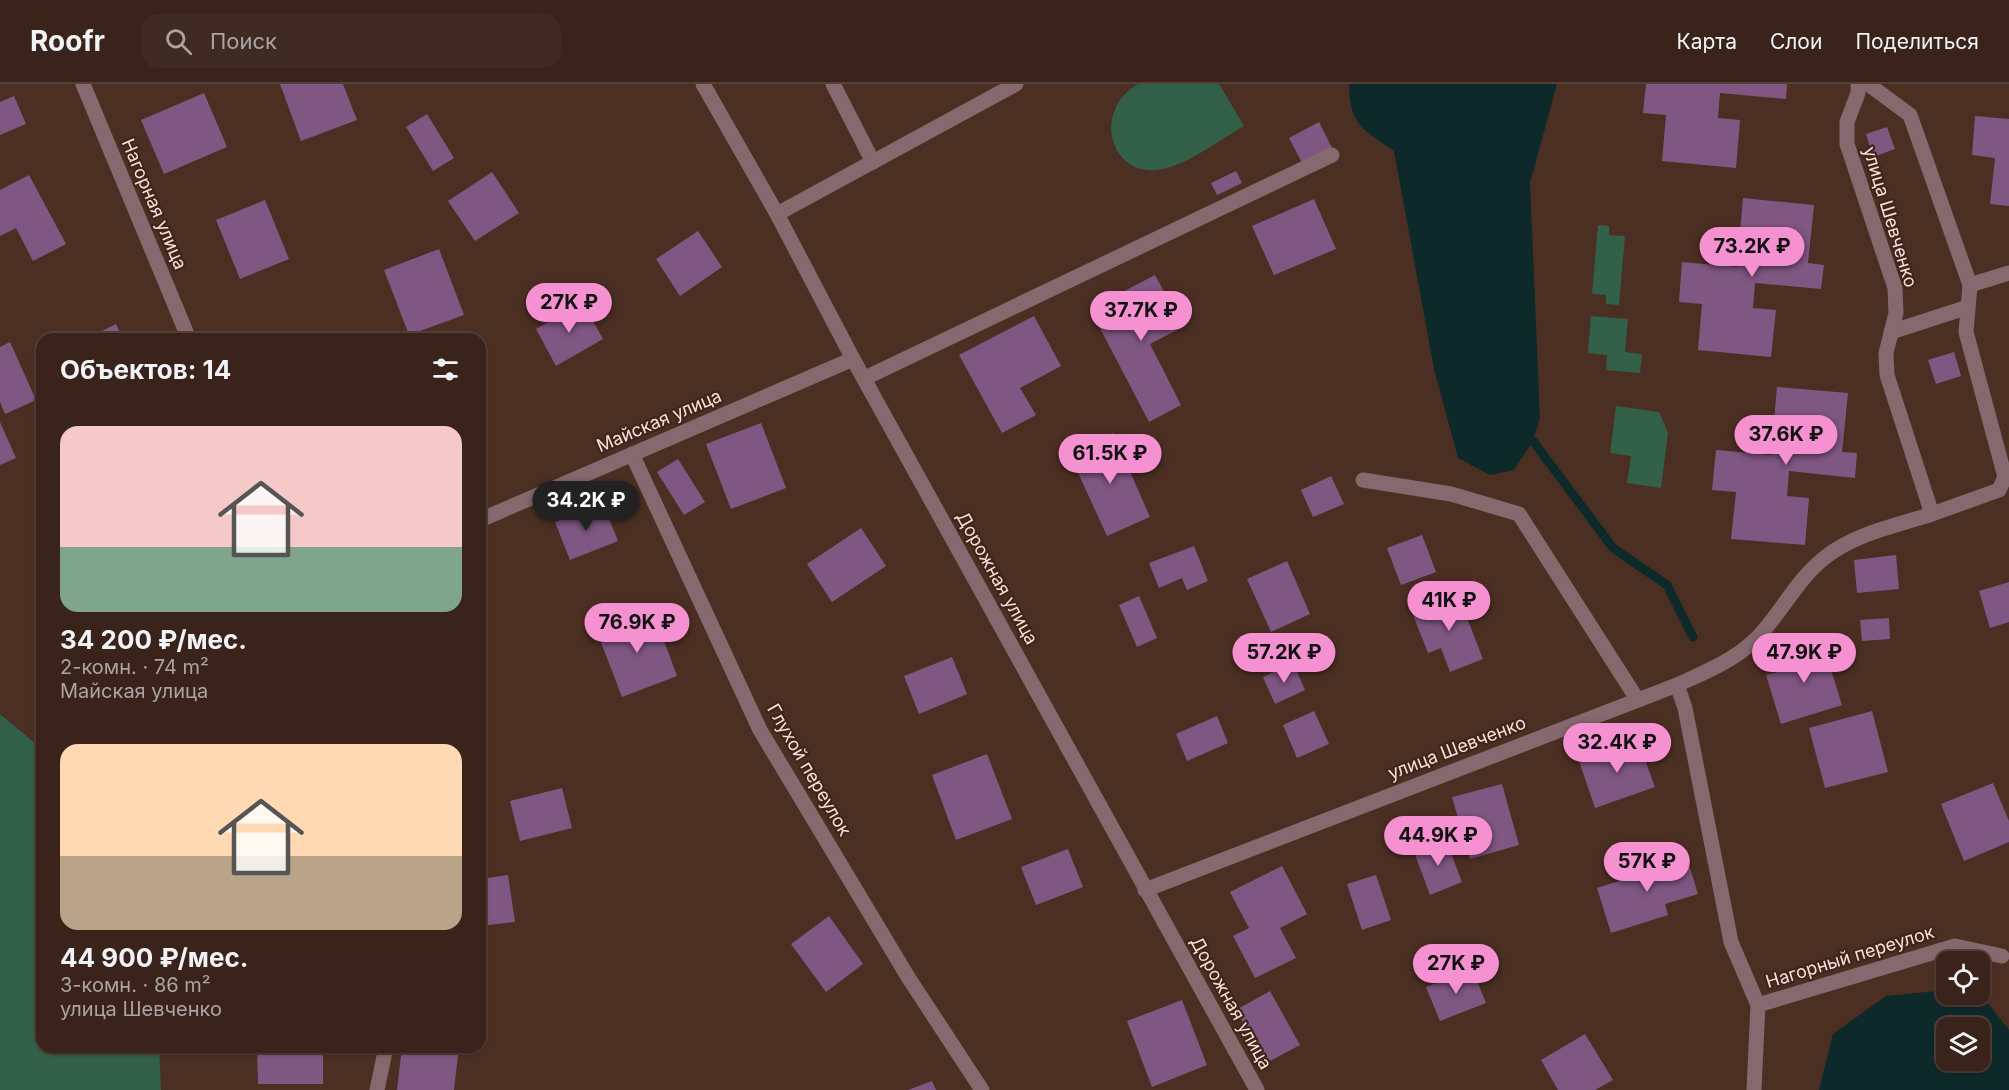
<!DOCTYPE html>
<html lang="ru">
<head>
<meta charset="utf-8">
<style>
	body { margin:0; font-family:Inter,sans-serif; background:#402b23; color:#f1f3f6; height:100vh; display:flex; flex-direction:column; font-size:22px; white-space:nowrap }
	* { box-sizing:border-box; margin:0 }
	p { font-size:20px; color:#aba4a2 }
	.icon { flex:none; width:33px; height:33px; fill:none; stroke:currentColor; stroke-width:2; stroke-linecap:round; stroke-linejoin:round }
	.map { position:relative; flex:1; overflow:hidden }
	.details { position:absolute; left:36px; top:249px; width:450px; height:720px; display:flex; flex-direction:column; background:#39231a; border-radius:18px; box-shadow:0 2px 4px #0004,0 0 0 2px #534039 }
	.details>* { flex:none }
	.fabs { position:absolute; left:1936px; top:867px; display:grid; gap:12px }
	.fabs a { display:grid; place-items:center; width:54px; height:54px; border-radius:12px; background:#39231a; box-shadow:0 2px 4px #0004,0 0 0 2px #534039; font-size:30px }
	.price { position:absolute; translate:-50% -51px; padding:0 14px; border-radius:21px; background:#f590d1; color:#111; font-size:20px; line-height:39px; filter:drop-shadow(0 2px 3px #0008) }
	.price::after { content:''; position:absolute; left:50%; top:36px; width:18px; height:14px; margin-left:-9px; background:inherit; clip-path:polygon(0 0,100% 0,50% 100%) }
	.price.on { background:#222; color:#fff }
	ul { padding:0; list-style:none }
	li { display:grid; align-content:center; gap:12px; height:318px; padding:0 24px }
	li span { display:grid; place-items:center; height:186px; border-radius:18px; color:#555 }
	li>.icon { margin-inline-start:auto }
	span .icon { width:108px; height:108px; fill:#fffc; stroke-width:1 }
	li b { font-size:26px }
	h2 { display:flex; justify-content:space-between; align-items:center; height:72px; padding:0 24px; font-size:26px }
	header { display:flex; align-items:center; gap:36px; box-sizing:border-box; height:84px; padding:0 30px; background:#39231a; border-bottom:2px solid #534039 }
	header strong { font-size:28px }
	nav { display:flex; gap:33px; margin-inline-start:auto; font-size:21px }
	.search { width:420px; height:54px; background:#402b23; display:flex; align-items:center; gap:15px; box-sizing:border-box; padding:0 21px; border-radius:18px; color:#aba4a2; font-size:22px }
	.map>svg:first-child { display:block }
	.green { fill:#336049 }
	.water { fill:#0e2929; fill-rule:evenodd }
	.lines { fill:none; stroke-linecap:round; stroke-linejoin:round }
	.stream { stroke:#0e2929; stroke-width:9 }
	.building { fill:#805782 }
	.minor { stroke:#85696f; stroke-width:15 }
	.labels { text-anchor:middle; stroke-width:4.5; stroke-linejoin:round; paint-order:stroke }
	.street-label { font-size:18px; fill:#f6e2db; stroke:#41251a }
</style>
</head>
<body>
<header>
<strong>Roofr</strong>
<div class="search"><svg class="icon" aria-label="search" viewBox="0 0 24 24"><circle cx="10" cy="10" r="6"/><path d="M15 15l6 6"/></svg>Поиск</div>
<nav><a>Карта</a><a>Слои</a><a>Поделиться</a></nav>
</header>
<div class="map">
<svg width="2009" height="1006" viewBox="0 0 2009 1006">
	<rect width="100%" height="100%" fill="#4c2f23"/>
	<!-- green -->
	<g class="green">
		<path d="M1138 0H1219L1244 42C1221 55 1183 84 1157 86 1110 91 1092 27 1138 0Z"/>
		<path d="M1598 141 1609 142V151L1625 152 1619 221 1606 220V211L1592 210Z"/>
		<path d="M1591 232 1628 235 1625 268 1642 270 1640 289 1606 286 1607 271 1588 269Z"/>
		<path d="M1616 322 1659 328 1668 349 1661 404 1627 399 1631 372 1610 369Z"/>
		<path d="M0 630 42 665V963H159L161 1006H0Z"/>
	</g>
	<!-- water -->
	<g class="water">
		<path d="M1349 0H1557L1530 99 1540 334 1533 357 1514 386 1490 391 1458 374 1434 285 1394 67C1363 45 1349 41 1349 0Z"/>
		<path d="M1947 906V910L1980 909 2009 946V1006H1819L1833 950 1886 912ZM1947 944H1980V976H1947Z"/>
	</g>
	<g class="lines">
		<!-- stream -->
		<path class="stream" d="M1533 357 1613 464 1667 501 1693 553"/>
	</g>
	<!-- building -->
	<g class="building">
		<path d="M280 0H343L357 36 301 57Z"/>
		<path d="M1646 0H1787L1786 15 1720 9 1718 34 1740 36 1736 84 1662 77 1666 31 1643 29Z"/>
		<path d="M204 9 227 63 164 90 141 36Z"/>
		<path d="M14 12 26 40 0 51V18Z"/>
		<path d="M427 30 454 74 433 87 406 43Z"/>
		<path d="M1975 32 2009 35V122L1990 120 1995 74 1972 71Z"/>
		<path d="M1319 38 1332 64 1302 79 1289 54Z"/>
		<path d="M1887 43 1895 65 1873 73 1866 50Z"/>
		<path d="M1236 87 1242 99 1217 111 1211 99Z"/>
		<path d="M492 88 519 129 475 157 448 117Z"/>
		<path d="M29 91 66 160 33 177 16 144 0 152V106Z"/>
		<path d="M1743 114 1814 121 1808 179 1824 181 1821 205 1755 199 1753 224 1776 226 1771 273 1698 266 1702 220 1679 218 1682 178 1737 183Z"/>
		<path d="M1314 115 1336 165 1274 191 1252 142Z"/>
		<path d="M265 116 289 175 240 195 216 136Z"/>
		<path d="M698 147 722 183 680 212 656 175Z"/>
		<path d="M439 165 464 231 409 251 384 186Z"/>
		<path d="M1155 191 1183 243 1150 260 1181 321 1149 338 1090 225Z"/>
		<path d="M583 219 603 255 556 282 536 245Z"/>
		<path d="M1034 232 1061 282 1020 304 1036 331 1002 349 959 271Z"/>
		<path d="M116 240 123 255H86Z"/>
		<path d="M303 248 306 255H287Z"/>
		<path d="M10 258 36 316 5 330 0 318V263Z"/>
		<path d="M1954 268 1961 292 1936 300 1928 276Z"/>
		<path d="M1777 303 1848 309 1842 368 1857 369 1855 394 1789 387 1787 412 1809 414 1805 461 1731 455 1736 408 1712 406 1716 366 1771 371Z"/>
		<path d="M0 338 16 374 0 381Z"/>
		<path d="M761 339 786 404 731 425 706 360Z"/>
		<path d="M1113 349 1150 433 1107 452 1069 369Z"/>
		<path d="M678 375 705 418 684 431 657 388Z"/>
		<path d="M1331 392 1344 420 1313 433 1301 406Z"/>
		<path d="M603 420 618 457 570 476 555 438Z"/>
		<path d="M861 444 886 482 832 518 807 480Z"/>
		<path d="M1422 451 1436 488 1401 501 1387 464Z"/>
		<path d="M1194 462 1208 497 1187 506 1182 494 1159 504 1149 479Z"/>
		<path d="M1896 471 1899 505 1857 509 1854 476Z"/>
		<path d="M1287 477 1310 530 1271 548 1247 495Z"/>
		<path d="M2009 498V538L1990 544 1979 507Z"/>
		<path d="M1457 508 1483 575 1450 588 1441 564 1428 569 1413 531 1428 525 1426 520Z"/>
		<path d="M1139 512 1157 554 1137 563 1119 521Z"/>
		<path d="M653 527 677 592 622 613 597 548Z"/>
		<path d="M1889 534 1890 555 1862 557 1860 536Z"/>
		<path d="M1812 552 1819 575 1827 573 1842 621 1781 640 1766 591 1795 583 1788 560Z"/>
		<path d="M952 573 967 610 919 630 904 592Z"/>
		<path d="M1293 579 1305 606 1275 620 1263 593Z"/>
		<path d="M1314 627 1329 660 1297 674 1283 641Z"/>
		<path d="M1872 627 1888 688 1825 704 1809 644Z"/>
		<path d="M1217 632 1228 659 1187 677 1176 650Z"/>
		<path d="M1638 657 1655 703 1595 724 1579 677Z"/>
		<path d="M987 670 1012 735 956 756 932 691Z"/>
		<path d="M1993 699 2009 737V758L1964 777 1941 720Z"/>
		<path d="M1502 700 1519 761 1470 775 1452 713Z"/>
		<path d="M562 704 572 744 520 757 510 717Z"/>
		<path d="M1446 756 1462 798 1430 811 1414 768Z"/>
		<path d="M1068 765 1083 803 1036 821 1021 783Z"/>
		<path d="M1685 768 1698 810 1665 820 1668 831 1611 849 1597 804 1641 790 1638 782Z"/>
		<path d="M1282 782 1307 830 1280 844 1296 874 1255 894 1233 852 1249 844 1230 808Z"/>
		<path d="M508 791 515 838 480 842V795Z"/>
		<path d="M1376 791 1391 836 1362 846 1347 800Z"/>
		<path d="M829 832 863 880 826 908 791 860Z"/>
		<path d="M1472 885 1486 919 1440 937 1426 903Z"/>
		<path d="M1270 907 1300 961 1266 979 1236 926Z"/>
		<path d="M1182 916 1207 981 1152 1003 1127 937Z"/>
		<path d="M1585 950 1613 996 1595 1006H1558L1541 976Z"/>
		<path d="M257 963H323V1000H258Z"/>
		<path d="M402 963 458 971 454 1006H397Z"/>
		<path d="M932 997 936 1006H908Z"/>
	</g>
	<g class="lines">
		<!-- minor -->
		<g class="minor">
			<path d="M83 0 189 255"/>
			<path d="M703 0 777 130 853 275 1257 1006"/>
			<path d="M833 0 873 78"/>
			<path d="M1868 0 1910 31 1970 201 1966 248 2005 393 1999 406 1932 430"/>
			<path d="M777 130 1016 0"/>
			<path d="M1970 201 2009 189"/>
			<path d="M1891 248 1968 223"/>
			<path d="M865 294 1332 71"/>
			<path d="M632 370 760 646 908 893 982 1006"/>
			<path d="M1363 396 1451 410 1519 430 1637 615"/>
			<path d="M480 436 853 275"/>
			<path d="M1677 601 1685 624 1731 858 1758 921"/>
			<path d="M1145 806 1677 601C1705 588 1733 577 1755 556 1780 531 1795 498 1823 475 1853 450 1895 442 1932 430L1887 291 1886 269 1896 229 1895 204 1847 60V38L1858 9V0"/>
			<path d="M377 1006 386 963"/>
			<path d="M1754 1006 1758 921 1955 862 2002 872"/>
		</g>
	</g>
	<g class="labels">
		<!-- street labels -->
		<g class="street-label">
			<text transform="translate(154 120) rotate(67)" y="6">Нагорная улица</text>
			<text transform="translate(1890 133) rotate(73)" y="6">улица Шевченко</text>
			<text transform="translate(659 337) rotate(-23)" y="6">Майская улица</text>
			<text transform="translate(997 494) rotate(61)" y="6">Дорожная улица</text>
			<text transform="translate(1457 664) rotate(-21)" y="6">улица Шевченко</text>
			<text transform="translate(809 686) rotate(60)" y="6">Глухой переулок</text>
			<text transform="translate(1850 873) rotate(-17)" y="6">Нагорный переулок</text>
			<text transform="translate(1231 919) rotate(61)" y="6">Дорожная улица</text>
		</g>
	</g>
</svg>
<div class="fabs">
<a><svg class="icon" aria-label="locate" viewBox="0 0 24 24"><circle cx="12" cy="12" r="6"/><path d="M12 2v4M12 18v4M2 12h4M18 12h4"/></svg></a>
<a><svg class="icon" aria-label="layers" viewBox="0 0 24 24"><path d="M12 4l9 5-9 5-9-5zM3 14l9 5 9-5"/></svg></a>
</div>
<b class="price" style="left:1752px;top:194px">73.2K ₽</b>
<b class="price" style="left:569px;top:250px">27K ₽</b>
<b class="price" style="left:1141px;top:258px">37.7K ₽</b>
<b class="price" style="left:1786px;top:382px">37.6K ₽</b>
<b class="price" style="left:1110px;top:401px">61.5K ₽</b>
<b class="price on" style="left:586px;top:448px">34.2K ₽</b>
<b class="price" style="left:1449px;top:548px">41K ₽</b>
<b class="price" style="left:637px;top:570px">76.9K ₽</b>
<b class="price" style="left:1284px;top:600px">57.2K ₽</b>
<b class="price" style="left:1804px;top:600px">47.9K ₽</b>
<b class="price" style="left:1617px;top:690px">32.4K ₽</b>
<b class="price" style="left:1438px;top:783px">44.9K ₽</b>
<b class="price" style="left:1647px;top:809px">57K ₽</b>
<b class="price" style="left:1456px;top:911px">27K ₽</b>
<section class="details">
<h2>Объектов: 14<svg class="icon" aria-label="filters" viewBox="0 0 24 24"><path d="M4 7h16M4 17h16"/><circle cx="9" cy="7" r="2"/><circle cx="15" cy="17" r="2"/></svg></h2>
<ul>
<li><span style="background:linear-gradient(#f6c9c9 65%,#7fa58c 0)"><svg class="icon" aria-label="home" viewBox="0 0 24 24"><path d="M3 11l9-7 9 7M6 9v11h12V9"/></svg></span><div><b>34 200 ₽/мес.</b><p>2-комн. · 74 m²</p><p>Майская улица</p></div></li>
<li><span style="background:linear-gradient(#ffd9b3 60%,#b9a48a 0)"><svg class="icon" aria-label="home" viewBox="0 0 24 24"><path d="M3 11l9-7 9 7M6 9v11h12V9"/></svg></span><div><b>44 900 ₽/мес.</b><p>3-комн. · 86 m²</p><p>улица Шевченко</p></div></li>
</ul>
</section>
</div>
</body>
</html>
